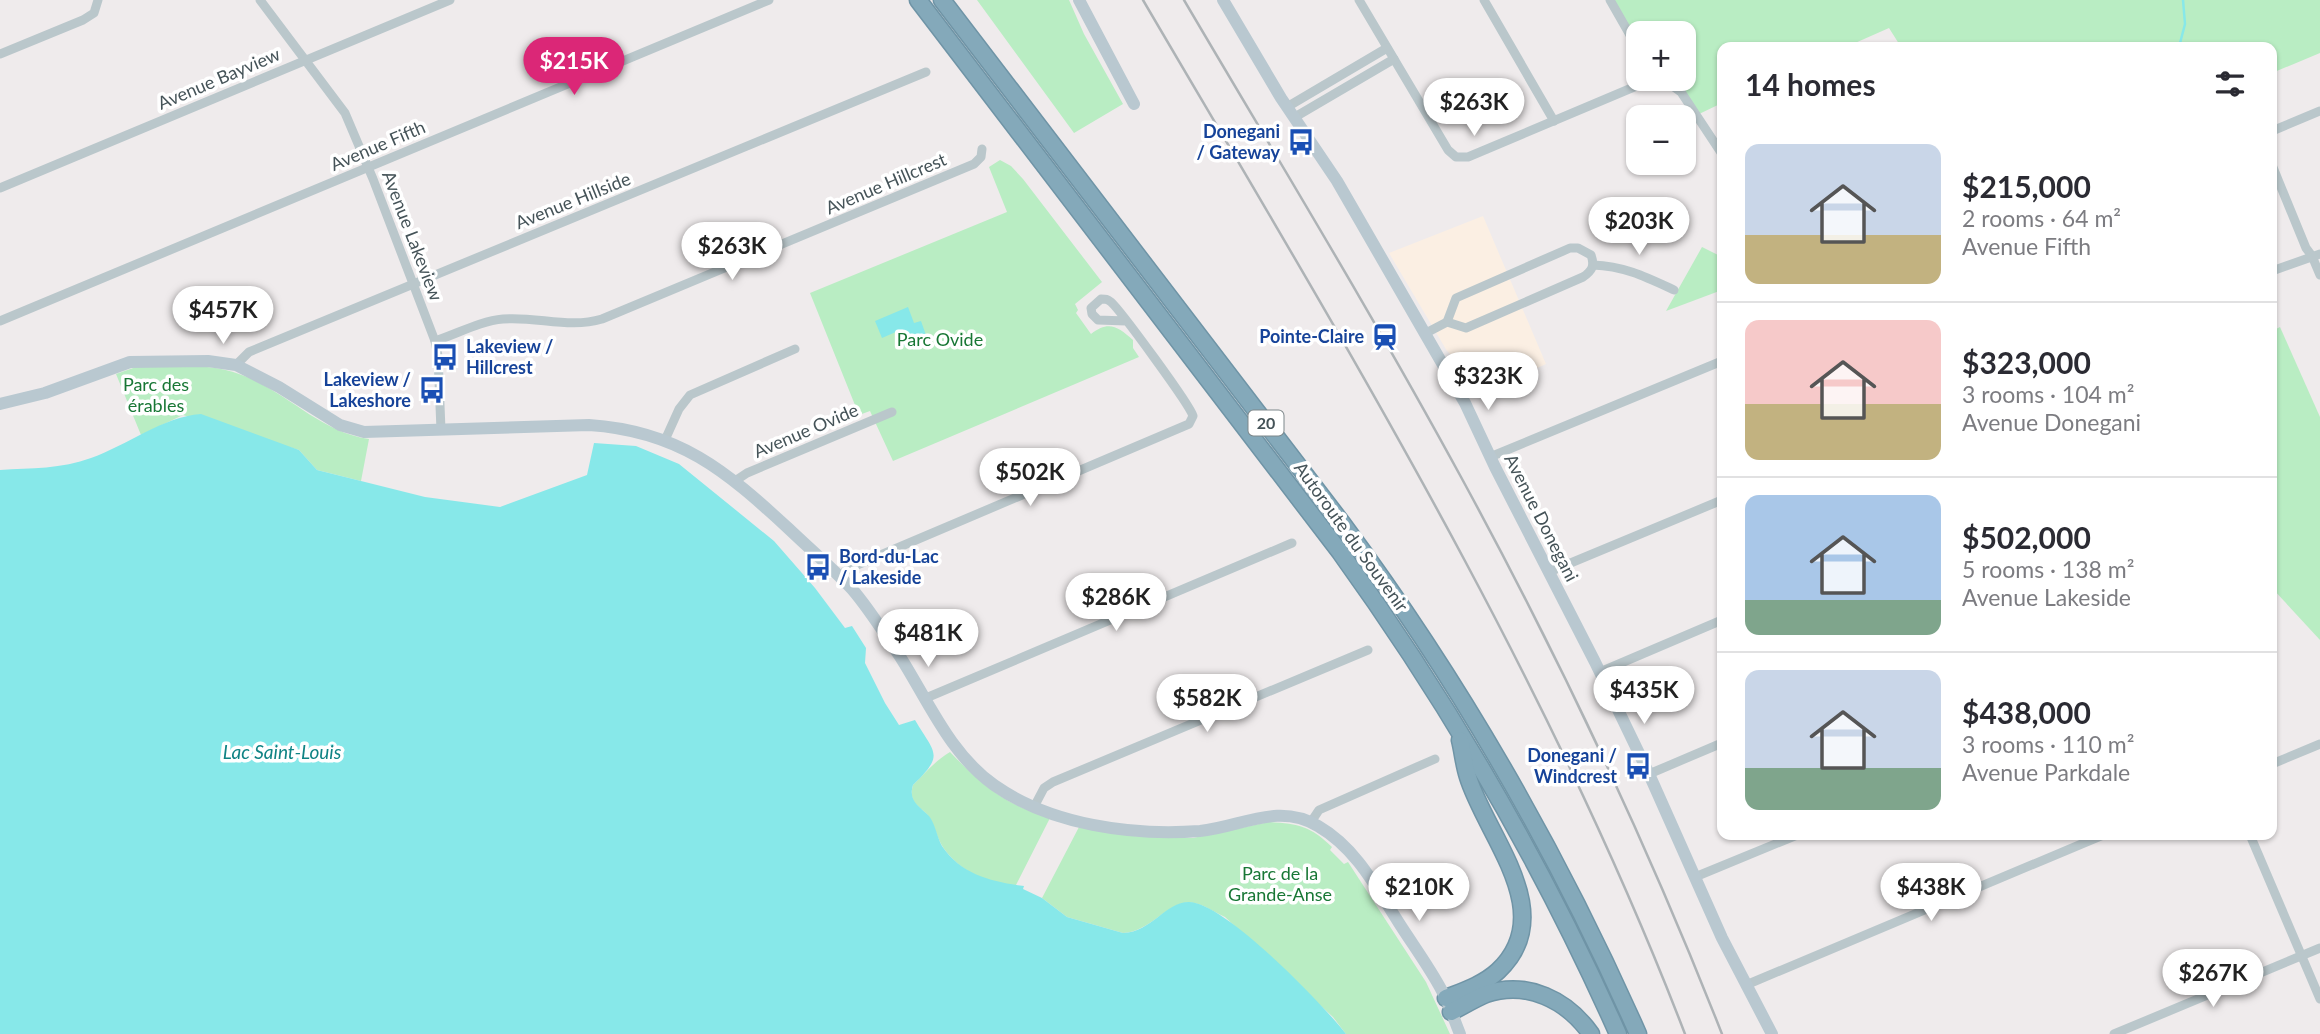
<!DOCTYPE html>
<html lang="en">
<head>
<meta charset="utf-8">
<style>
	body { margin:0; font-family:Lato,sans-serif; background:#f2f2f3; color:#2b2b33; height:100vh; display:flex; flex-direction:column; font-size:26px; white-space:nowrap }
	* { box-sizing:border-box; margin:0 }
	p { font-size:23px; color:#7c7c81 }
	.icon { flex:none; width:38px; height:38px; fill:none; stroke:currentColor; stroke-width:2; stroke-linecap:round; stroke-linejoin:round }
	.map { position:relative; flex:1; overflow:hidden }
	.panel { position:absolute; left:1717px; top:42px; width:560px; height:798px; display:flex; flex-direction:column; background:#fff; border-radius:14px; box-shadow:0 2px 5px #0004 }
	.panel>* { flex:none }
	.buttons { position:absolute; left:1626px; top:21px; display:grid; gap:14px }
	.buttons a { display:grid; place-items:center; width:70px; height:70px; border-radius:14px; background:#fff; box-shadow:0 2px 5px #0004; font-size:35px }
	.price { position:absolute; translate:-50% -60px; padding:0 16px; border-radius:24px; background:#fff; color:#222; font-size:23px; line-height:46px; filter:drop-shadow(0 2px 4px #0008) }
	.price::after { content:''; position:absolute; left:50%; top:42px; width:21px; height:16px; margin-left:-10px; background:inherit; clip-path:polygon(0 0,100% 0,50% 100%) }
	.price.on { background:#db2777; color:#fff }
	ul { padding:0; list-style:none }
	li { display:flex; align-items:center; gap:21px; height:175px; padding:0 28px }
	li+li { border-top:2px solid #e1e1e2 }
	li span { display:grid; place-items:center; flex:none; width:196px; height:140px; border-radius:14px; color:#555 }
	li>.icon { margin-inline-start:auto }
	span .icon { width:84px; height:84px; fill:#fffc; stroke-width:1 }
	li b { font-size:30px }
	h2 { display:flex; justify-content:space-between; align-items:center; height:84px; padding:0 28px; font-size:30px }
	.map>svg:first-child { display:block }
	.commercial { fill:#fbefe3 }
	.green { fill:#b9edc3 }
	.water { fill:#87e8e9 }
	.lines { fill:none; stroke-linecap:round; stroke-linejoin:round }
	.stream { stroke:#87e8e9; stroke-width:2.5 }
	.highway-casing { stroke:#6f94a6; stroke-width:19 }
	.street { stroke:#bac7cb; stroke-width:9 }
	.secondary { stroke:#b9c8d0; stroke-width:12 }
	.highway { stroke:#84a9ba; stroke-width:16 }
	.rail { stroke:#aeb3b6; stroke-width:2.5 }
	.labels { text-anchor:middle; stroke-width:7; stroke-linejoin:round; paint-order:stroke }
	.shield { fill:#fff; stroke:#7d878a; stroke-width:2 }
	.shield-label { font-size:16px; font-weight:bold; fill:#455358 }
	.street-label { font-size:18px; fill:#455358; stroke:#fff }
	.transit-label { font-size:18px; font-weight:bold; fill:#164399; stroke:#fff; text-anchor:end }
	.park-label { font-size:18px; fill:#187735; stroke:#fff }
	.water-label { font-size:19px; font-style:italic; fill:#0f8384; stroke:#fff }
</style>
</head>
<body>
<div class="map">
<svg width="2320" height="1034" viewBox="0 0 2320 1034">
	<rect width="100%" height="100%" fill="#efebec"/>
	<!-- commercial -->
	<path class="commercial" d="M1483 216 1546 364 1478 395 1464 367 1447 351 1389 253Z"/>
	<!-- green -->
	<g class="green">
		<path d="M977 0H1069L1084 34 1123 104 1074 133Z"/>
		<path d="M1608 0H2320V53L2272 73V47H1901L1889 28 1846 47H1722V103L1697 115 1663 79H1684V33H1638V51Z"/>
		<path d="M1000 160 1011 166 1023 179 1102 282 1075 304 1078 310 1076 313 1091 334C1109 320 1118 327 1133 340V348L1139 357 893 461 870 411 859 415 810 293 1007 212 989 167Z"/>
		<path d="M1702 247 1722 257V290L1666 311Z"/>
		<path d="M2280 327 2320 417V640L2272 588V331Z"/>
		<path d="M136 367C169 367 207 362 239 374 288 391 317 431 369 439L361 481 317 470 299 450 183 415 141 435 116 374Z"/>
		<path d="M950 752C983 786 1004 804 1050 818L1016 885C990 885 961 872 945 850 938 841 936 830 931 820 924 806 907 806 913 785 925 773 935 761 950 752Z"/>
		<path d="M1269 822C1299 824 1310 826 1332 847L1330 850 1344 864 1348 862 1426 982 1450 1034H1346L1333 1017 1225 917C1214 912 1205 905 1194 903 1169 898 1152 932 1123 933L1067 917 1042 898 1079 827 1133 836 1193 838Z"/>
	</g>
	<!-- water -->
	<g class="water">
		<path d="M908 307 914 323 921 321 927 338 905 347 898 331 882 338 875 321Z"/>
		<path d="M201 414 299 450 317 470 425 497 500 507 587 475 594 443 636 446 679 464 774 541 815 588 845 628 852 626 866 648 865 663 885 703 899 725 915 720C935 754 945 754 913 785 908 801 919 806 929 816 935 823 937 837 942 846 961 875 993 882 1024 886L1023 889 1042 898 1067 917 1123 933C1152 932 1165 902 1189 902 1224 902 1323 1004 1346 1034H0V470C31 468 62 469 91 458 128 445 162 417 201 414Z"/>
	</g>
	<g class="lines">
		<!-- stream -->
		<path class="stream" d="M2179 47 2185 24 2183 0"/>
		<defs>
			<g id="highway">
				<path d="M918 0 1340 552C1449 703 1542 863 1618 1034"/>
				<path d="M942 0 1342 523C1460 682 1558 853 1638 1034"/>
				<path d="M1446 998C1464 991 1484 984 1498 971 1560 913 1486 836 1468 777 1464 765 1463 752 1460 740"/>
				<path d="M1451 1012C1463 1006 1474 999 1486 994 1527 980 1567 1000 1591 1034"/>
			</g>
		</defs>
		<!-- highway casing -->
		<use href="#highway" class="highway-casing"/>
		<!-- street -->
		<g class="street">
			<path d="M260 0 345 113 373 179 435 341 438 356 441 430"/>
			<path d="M1359 0 1448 150 1456 157H1468L1653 79"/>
			<path d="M1484 0 1554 121"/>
			<path d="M1610 0 1638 49"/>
			<path d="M0 54 83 20 94 13 98 0"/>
			<path d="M1663 79 1681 92 1722 154"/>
			<path d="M1287 107 1387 48"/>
			<path d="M1295 117 1394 59"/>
			<path d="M2272 131 2320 111"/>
			<path d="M2272 165 2306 248 2312 256 2320 275"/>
			<path d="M0 188 450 0"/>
			<path d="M1570 248H1578L1591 255C1595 266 1592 271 1583 277L1466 328 1447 322 1456 298Z"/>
			<path d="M1593 265C1624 266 1646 277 1674 290"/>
			<path d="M2272 271 2320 254"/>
			<path d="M0 321 769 0"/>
			<path d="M1426 333 1447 322"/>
			<path d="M435 341C457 334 480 321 503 319 537 316 569 329 602 319L974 164 981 157 982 149"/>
			<path d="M236 365 249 352 926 72"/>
			<path d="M665 440 679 409 690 395 795 349"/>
			<path d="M1490 457 1722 361"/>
			<path d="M735 481 747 473 892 412"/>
			<path d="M1549 572 1722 500"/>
			<path d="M839 576 850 568 1189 424 1193 416C1190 405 1121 311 1111 302 1107 299 1106 299 1101 299L1091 308 1092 314 1098 320 1126 321"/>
			<path d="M1600 672 1722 620"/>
			<path d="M926 698 1292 543"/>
			<path d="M2272 764 2320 744"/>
			<path d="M1649 774 1722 743"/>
			<path d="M1034 807 1044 788 1053 782 1368 650"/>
			<path d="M1311 822 1319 810 1435 759"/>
			<path d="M2250 835 2320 999"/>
			<path d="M1695 877 1797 835"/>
			<path d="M1746 985 2103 835"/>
			<path d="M2114 1034 2320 948"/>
		</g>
		<!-- secondary -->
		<g class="secondary">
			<path d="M1079 0 1134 104"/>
			<path d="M1223 0 1281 98 1337 181 1465 403 1495 467 1595 662 1649 774 1722 938 1772 1034"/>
			<path d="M0 404 45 393 130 362 208 361 236 365 279 387 340 425 364 432 589 425C679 431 725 470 789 529 810 549 832 568 852 589 870 610 884 633 899 655 928 700 949 753 994 785 1051 825 1132 836 1200 831 1241 827 1278 802 1318 826 1356 848 1376 887 1399 923 1413 945 1430 968 1442 991 1450 1005 1454 1020 1460 1034"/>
		</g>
		<!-- highway -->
		<use href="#highway" class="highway"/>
		<!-- rail -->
		<g class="rail">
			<path d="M1143 0C1340 336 1545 669 1685 1034"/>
			<path d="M1184 0C1277 158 1373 315 1461 477 1559 657 1647 843 1722 1034"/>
		</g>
	</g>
	<!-- icons -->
	<defs>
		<symbol id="bus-bare" viewBox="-9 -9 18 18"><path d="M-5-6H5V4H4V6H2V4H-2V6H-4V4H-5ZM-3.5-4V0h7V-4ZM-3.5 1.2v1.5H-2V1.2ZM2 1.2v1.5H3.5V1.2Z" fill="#1a4fb4" stroke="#fff" stroke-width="2.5" paint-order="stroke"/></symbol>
		<symbol id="station-bare" viewBox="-9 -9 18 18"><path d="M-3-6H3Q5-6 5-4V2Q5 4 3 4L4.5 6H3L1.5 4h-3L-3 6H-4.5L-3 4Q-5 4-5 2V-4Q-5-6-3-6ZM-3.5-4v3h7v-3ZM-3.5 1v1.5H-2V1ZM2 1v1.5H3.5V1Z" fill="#1a4fb4" stroke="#fff" stroke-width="2.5" paint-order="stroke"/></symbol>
	</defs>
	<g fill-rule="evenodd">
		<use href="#bus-bare" x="1282" y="123" width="38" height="38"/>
		<use href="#station-bare" x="1366" y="318" width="38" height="38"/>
		<use href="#bus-bare" x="426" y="338" width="38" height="38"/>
		<use href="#bus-bare" x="413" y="371" width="38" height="38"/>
		<use href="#bus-bare" x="799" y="548" width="38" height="38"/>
		<use href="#bus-bare" x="1619" y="747" width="38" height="38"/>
	</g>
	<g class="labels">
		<!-- shield labels -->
		<rect class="shield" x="1248.5" y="410.5" width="35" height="25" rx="5"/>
		<g class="shield-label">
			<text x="1266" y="429">20</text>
		</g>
		<!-- street labels -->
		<g class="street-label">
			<text transform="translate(219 79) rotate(-23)" y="6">Avenue Bayview</text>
			<text transform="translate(378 146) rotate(-23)" y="6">Avenue Fifth</text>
			<text transform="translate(886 184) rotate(-23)" y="6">Avenue Hillcrest</text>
			<text transform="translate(573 201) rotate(-22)" y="6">Avenue Hillside</text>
			<text transform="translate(412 236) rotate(69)" y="6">Avenue Lakeview</text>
			<text transform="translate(806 431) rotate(-23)" y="6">Avenue Ovide</text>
			<text transform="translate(1541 518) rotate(63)" y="6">Avenue Donegani</text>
			<text transform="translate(1351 537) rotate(54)" y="6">Autoroute du Souvenir</text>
		</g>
		<!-- transit labels -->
		<g class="transit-label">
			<text x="1280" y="138">Donegani<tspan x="1280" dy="21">/ Gateway</tspan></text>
			<text x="1364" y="343">Pointe-Claire</text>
			<text x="466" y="353" text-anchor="start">Lakeview /<tspan x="466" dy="21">Hillcrest</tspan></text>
			<text x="411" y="386">Lakeview /<tspan x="411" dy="21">Lakeshore</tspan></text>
			<text x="839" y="563" text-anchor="start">Bord-du-Lac<tspan x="839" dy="21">/ Lakeside</tspan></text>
			<text x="1617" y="762">Donegani /<tspan x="1617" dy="21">Windcrest</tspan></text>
		</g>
		<!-- park labels -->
		<g class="park-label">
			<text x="940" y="346">Parc Ovide</text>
			<text x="156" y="391">Parc des<tspan x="156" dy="21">érables</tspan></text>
			<text x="1280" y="880">Parc de la<tspan x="1280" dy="21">Grande-Anse</tspan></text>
		</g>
		<!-- water labels -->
		<g class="water-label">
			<text x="282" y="759">Lac Saint-Louis</text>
		</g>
	</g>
</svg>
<div class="buttons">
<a>+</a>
<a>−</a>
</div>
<b class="price on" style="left:574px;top:97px">$215K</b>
<b class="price" style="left:1474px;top:138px">$263K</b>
<b class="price" style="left:1639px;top:257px">$203K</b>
<b class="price" style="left:732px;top:282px">$263K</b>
<b class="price" style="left:223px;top:346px">$457K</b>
<b class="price" style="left:1488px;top:412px">$323K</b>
<b class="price" style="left:1030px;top:508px">$502K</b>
<b class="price" style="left:1116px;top:633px">$286K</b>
<b class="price" style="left:928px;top:669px">$481K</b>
<b class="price" style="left:1644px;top:726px">$435K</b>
<b class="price" style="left:1207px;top:734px">$582K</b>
<b class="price" style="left:1419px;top:923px">$210K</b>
<b class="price" style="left:1931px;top:923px">$438K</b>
<b class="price" style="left:2213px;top:1009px">$267K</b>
<section class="panel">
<h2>14 homes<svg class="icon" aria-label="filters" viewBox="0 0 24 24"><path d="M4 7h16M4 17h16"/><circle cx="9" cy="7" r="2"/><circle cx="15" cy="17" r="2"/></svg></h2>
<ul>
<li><span style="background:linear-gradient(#c9d6e8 65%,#c2b280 0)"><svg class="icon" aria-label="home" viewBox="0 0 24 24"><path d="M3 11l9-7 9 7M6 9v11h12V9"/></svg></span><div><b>$215,000</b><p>2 rooms · 64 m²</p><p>Avenue Fifth</p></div></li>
<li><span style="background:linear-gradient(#f6c9c9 60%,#c2b280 0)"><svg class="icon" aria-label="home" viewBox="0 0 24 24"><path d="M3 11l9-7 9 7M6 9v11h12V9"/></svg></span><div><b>$323,000</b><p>3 rooms · 104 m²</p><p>Avenue Donegani</p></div></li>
<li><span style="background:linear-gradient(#a9c7e8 75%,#7fa58c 0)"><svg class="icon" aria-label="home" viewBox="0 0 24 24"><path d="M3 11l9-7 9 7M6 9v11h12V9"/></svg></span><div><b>$502,000</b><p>5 rooms · 138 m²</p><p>Avenue Lakeside</p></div></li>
<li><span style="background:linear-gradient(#c9d6e8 70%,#7fa58c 0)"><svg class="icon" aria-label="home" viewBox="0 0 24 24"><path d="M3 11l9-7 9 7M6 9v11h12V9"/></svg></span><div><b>$438,000</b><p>3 rooms · 110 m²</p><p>Avenue Parkdale</p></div></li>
</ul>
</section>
</div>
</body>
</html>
